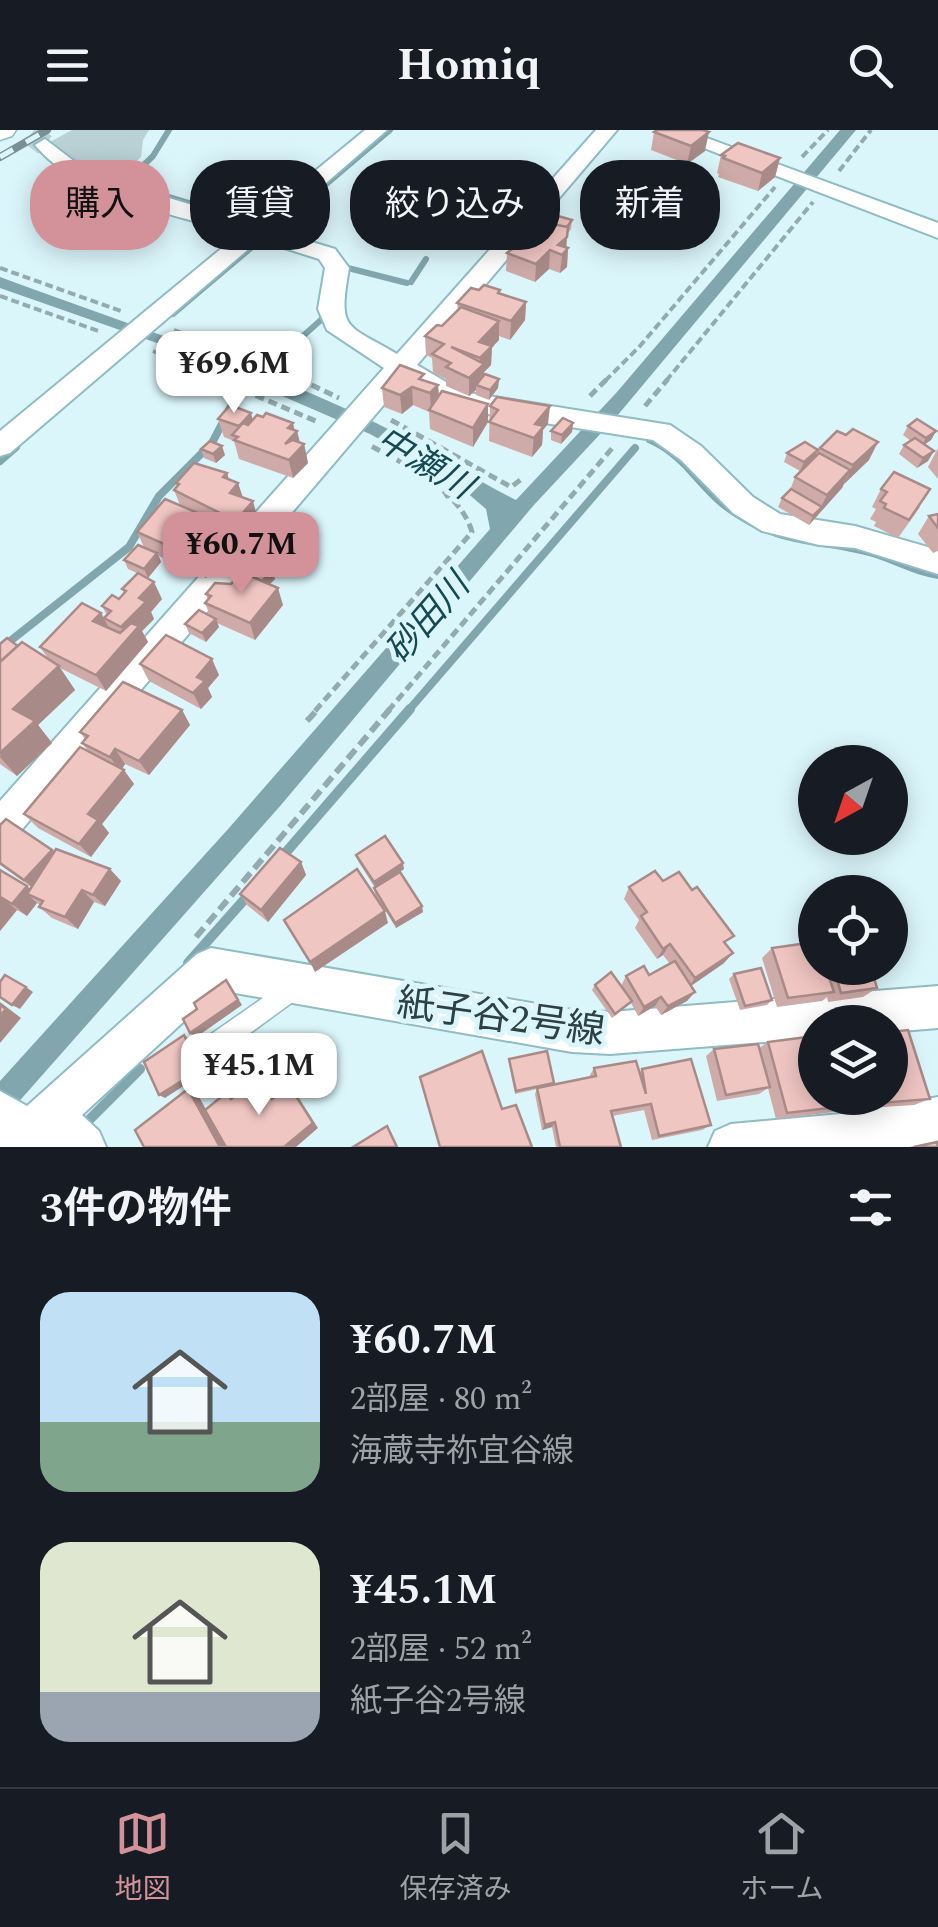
<!DOCTYPE html>
<html lang="ja">
<head>
<meta charset="utf-8">
<style>
	body { margin:0; font-family:Spectral,"Noto Sans JP",serif; background:#242831; color:#f1f3f6; height:100vh; display:flex; flex-direction:column; font-size:38px; white-space:nowrap }
	* { box-sizing:border-box; margin:0 }
	p { font-size:32px; color:#9ea1a6 }
	.icon { flex:none; width:55px; height:55px; fill:none; stroke:currentColor; stroke-width:2; stroke-linecap:round; stroke-linejoin:round }
	.map { position:relative; height:1017px; overflow:hidden }
	.side { display:flex; flex-direction:column; background:#171b24; flex:1 }
	.side>* { flex:none }
	.guide { position:absolute; left:30px; top:30px; width:880px; height:90px; display:flex; gap:20px }
	.needle { width:65px; rotate:220deg }
	.buttons { position:absolute; left:798px; top:615px; display:grid; gap:20px }
	.buttons a { display:grid; place-items:center; width:110px; height:110px; border-radius:50%; background:#171b24; box-shadow:0 5px 25px #0003; font-size:50px }
	.price { position:absolute; translate:-50% -85px; padding:0 22px; border-radius:20px; background:#fff; color:#222; font-size:32px; line-height:65px; filter:drop-shadow(0 2px 5px #0008) }
	.price::after { content:''; position:absolute; left:50%; top:60px; width:30px; height:22px; margin-left:-15px; background:inherit; clip-path:polygon(0 0,100% 0,50% 100%) }
	.price.selected { background:#d39299; color:#111 }
	ul { padding:0; list-style:none }
	li { display:flex; align-items:center; gap:30px; height:250px; padding:0 40px }
	li span { display:grid; place-items:center; flex:none; width:280px; height:200px; border-radius:30px; color:#555 }
	li>.icon { margin-inline-start:auto }
	span .icon { width:120px; height:120px; fill:#fffc; stroke-width:1 }
	li b { font-size:42px }
	h2 { display:flex; justify-content:space-between; align-items:center; height:120px; padding:0 40px; font-size:42px }
	.chip { padding:0 35px; border-radius:40px; background:#171b24; box-shadow:0 5px 25px #0003; font-size:35px; line-height:90px }
	.chip.selected { background:#d39299; color:#111 }
	header { display:flex; justify-content:space-between; align-items:center; height:130px; padding:0 40px; background:#171b24; font-size:45px; font-weight:700 }
	.tab-bar { display:flex; justify-content:space-around; align-items:center; height:140px; border-top:2px solid #363941; background:#171b24; font-size:28px; color:#9ea1a6 }
	.tab-bar a { display:grid; justify-items:center; gap:5px }
	.tab-bar .selected { color:#d39299 }
	.map>svg:first-child { display:block }
	.green { fill:#bad2d6 }
	.water { fill:#82a6ad }
	.lines { fill:none; stroke-linecap:round; stroke-linejoin:round }
	.stream-far2 { stroke:#82a6ad; stroke-width:6 }
	.stream-far1 { stroke:#82a6ad; stroke-width:8 }
	.stream { stroke:#82a6ad; stroke-width:10 }
	.minor-tunnel { stroke:#b8d2d6; stroke-width:22; stroke-dasharray:22 11; stroke-linecap:butt }
	.service-casing { stroke:#8fbbc3; stroke-width:3 }
	.minor-casing { stroke:#8fbbc3; stroke-width:4 }
	.secondary-casing { stroke:#8fbbc3; stroke-width:3 }
	.path-far2 { stroke:#93abaf; stroke-width:4; stroke-dasharray:8 4; stroke-linecap:butt }
	.path-far1 { stroke:#93abaf; stroke-width:5; stroke-dasharray:9 5; stroke-linecap:butt }
	.path { stroke:#93abaf; stroke-width:6; stroke-dasharray:12 6; stroke-linecap:butt }
	.service { fill:#fff; fill-rule:evenodd }
	.minor { fill:#fff; fill-rule:evenodd }
	.secondary { fill:#fff; fill-rule:evenodd }
	.rail-casing { stroke:#7a9095; stroke-width:8 }
	.rail { stroke:#dbf6fb; stroke-width:5; stroke-dasharray:15; stroke-linecap:butt }
	.wall { fill:#ceaaa8 }
	.shaded-wall { fill:#a88b88 }
	.building { fill:#f0c6c3; stroke:#a88b88; stroke-width:2.5 }
	.labels { text-anchor:middle; stroke-width:10; stroke-linejoin:round; paint-order:stroke }
	.water-label { font-size:35px; font-style:italic; fill:#154a53; stroke:#dbf6fb }
	.near-street-label { font-size:38px; fill:#2e4044; stroke:#dbf6fb }
</style>
</head>
<body>
<header><svg class="icon" aria-label="menu" viewBox="0 0 24 24"><path d="M4 6h16M4 12h16M4 18h16"/></svg>Homiq<svg class="icon" aria-label="search" viewBox="0 0 24 24"><circle cx="10" cy="10" r="6"/><path d="M15 15l6 6"/></svg></header>
<div class="map">
<svg width="938" height="1017" viewBox="0 0 938 1017">
	<rect width="100%" height="100%" fill="#dbf6fb"/>
	<!-- green -->
	<path class="green" d="M72 0H149L143 10 141 27C92 71 85 29 48 13Z"/>
	<!-- water -->
	<g class="water">
		<path d="M840 0H856L617 286 533 376 281 675 0 993V951L229 698 490 399 486 379 451 349 370 304 174 219 0 158V147C126 194 254 234 376 293 424 316 468 346 516 370L617 262Z"/>
		<path d="M649 308C667 314 686 327 699 341 709 353 713 364 726 374L938 443V449C912 445 890 431 865 425 812 412 782 418 733 386 698 364 685 328 646 312Z"/>
	</g>
	<g class="lines">
		<!-- stream-far2 -->
		<g class="stream-far2">
			<path d="M169 0 153 26 124 54 253 92"/>
			<path d="M348 138 407 153"/>
			<path d="M411 152 426 129"/>
			<path d="M173 184 390 0"/>
			<path d="M274 232 322 189V177"/>
		</g>
		<!-- stream-far1 -->
		<g class="stream-far1">
			<path d="M0 331 16 317"/>
			<path d="M0 519 129 417 159 366 212 313 237 265"/>
			<path d="M408 581 635 318"/>
		</g>
		<!-- stream -->
		<g class="stream">
			<path d="M281 728 410 579"/>
			<path d="M188 833 251 762"/>
			<path d="M89 990 140 939"/>
		</g>
		<!-- minor-tunnel -->
		<path class="minor-tunnel" d="M31 4 45 15"/>
		<defs>
			<path id="service" d="M293 847 301 850 304 858 301 866 227 920 235 934 231 942 223 946 215 942 200 917 204 909Z"/>
			<g id="minor">
				<path d="M365 0H387L272 100 335 119 349 138C338 202 345 193 397 224L596 0H617L417 235 463 262 670 295 701 316 753 367 780 384 855 396 938 420V444L855 418 819 415 762 401 733 383 681 330 653 310 456 279 404 251 13 710 0 716V671L384 238 327 200 318 179 325 138 319 129 259 110 10 323 0 326V301L239 104C176 84 78 68 35 15L45 9 79 35 116 52 252 93Z"/>
				<path d="M657 0H685L938 93V108Z"/>
				<path d="M211 818 572 880 610 882 938 856V898L890 902V892H815V908L610 924 572 922 218 860 82 985 99 1001 106 1017H0V961L27 976 197 824Z"/>
				<path d="M938 967V1011L909 1017H708L715 1001 731 994 851 983Z"/>
			</g>
			<path id="secondary" d="M0 0H16L12 6 0 10Z"/>
		</defs>
		<!-- service casing -->
		<use href="#service" class="service-casing"/>
		<!-- minor casing -->
		<use href="#minor" class="minor-casing"/>
		<!-- secondary casing -->
		<use href="#secondary" class="secondary-casing"/>
		<!-- path-far2 -->
		<g class="path-far2">
			<path d="M802 27 828 0"/>
			<path d="M839 41 871 0"/>
			<path d="M0 138 121 181"/>
			<path d="M0 166 101 202"/>
			<path d="M174 200 304 251"/>
			<path d="M153 221 223 251"/>
			<path d="M605 251 640 216 775 57"/>
			<path d="M666 251 813 72"/>
		</g>
		<!-- path-far1 -->
		<g class="path-far1">
			<path d="M217 249 318 292"/>
			<path d="M299 249 339 268"/>
			<path d="M590 266 607 249"/>
			<path d="M645 276 668 249"/>
			<path d="M391 290 511 357 523 348"/>
			<path d="M445 367 481 339"/>
			<path d="M315 581 472 402C460 360 405 334 369 315"/>
			<path d="M388 581 614 316"/>
		</g>
		<!-- path -->
		<g class="path">
			<path d="M307 591 318 579"/>
			<path d="M196 807 390 579"/>
		</g>
		<!-- service -->
		<use href="#service" class="service"/>
		<!-- minor -->
		<use href="#minor" class="minor"/>
		<!-- secondary -->
		<use href="#secondary" class="secondary"/>
		<defs>
			<path id="rail" d="M0 27 47 0"/>
		</defs>
		<!-- rail casing -->
		<use href="#rail" class="rail-casing"/>
		<!-- rail -->
		<use href="#rail" class="rail"/>
	</g>
	<!-- wall -->
	<g class="wall">
		<path d="M654 2 705 21 687 34 651 20Z"/>
		<path d="M721 25 780 28 775 47 758 61 718 47 719 44 717 43Z"/>
		<path d="M572 90 571 99 567 104 566 118H568L567 137 560 143 549 139 535 152 506 141 507 123 535 102V92Z"/>
		<path d="M479 160 499 164 526 172 525 190 510 210 499 206V210L492 217 491 235 484 242V245L499 249 498 258 489 270 476 265V260L469 266 446 256V249L433 243 432 228 426 225 425 206 442 196 458 180 457 173Z"/>
		<path d="M424 250 438 255 439 266 488 292 473 317 430 299 429 282 413 275 402 284 384 277 382 258Z"/>
		<path d="M490 276 548 294 543 300 542 315 532 327 489 311Z"/>
		<path d="M218 289 253 290 297 301 300 312 304 314 308 333 293 348 239 329 234 311 224 307Z"/>
		<path d="M573 293 572 302 561 314 551 310V301Z"/>
		<path d="M908 296 936 301 931 310 924 315 928 331 917 338 899 324 904 315 911 311 903 305Z"/>
		<path d="M820 318 869 330 844 354 842 358 809 395 778 377 782 368 790 360 795 347 810 333 800 341 784 332 787 323 818 320 814 328Z"/>
		<path d="M938 318V349L928 337Z"/>
		<path d="M201 319 225 325 216 333 204 328Z"/>
		<path d="M227 343 229 350 238 353 243 368 258 390 242 409 208 392 213 405 226 426 206 448 159 426 161 432 148 448 128 439 124 430 144 417 137 402 180 375 174 360 177 357 176 353Z"/>
		<path d="M881 359 920 377 898 408 874 396 876 392 870 389 876 379 872 377Z"/>
		<path d="M938 384V421L933 423 918 404 929 386Z"/>
		<path d="M272 440 275 449 270 454 283 475 255 510 217 493 219 497 206 512 189 503 185 494 210 486 205 473 208 470 206 464Z"/>
		<path d="M122 459 162 469 151 482 154 489 142 501 148 512 106 561 60 538 75 560 38 595 52 613 17 646 0 634V514L18 516 49 530 40 517 101 483 104 488 107 485 102 476 119 469 124 463Z"/>
		<path d="M140 534 219 545 208 558 212 567 201 579 149 551Z"/>
		<path d="M182 580 190 595 149 645 125 634 122 639 134 654 102 694 109 703 91 727 38 698 24 684 88 621 82 613 85 609 80 602Z"/>
		<path d="M0 695 54 722 121 751 105 776 94 772 78 799 52 788 39 777 40 775 37 773 27 786 17 780 0 801V740L30 759 31 757 0 735Z"/>
		<path d="M356 725 404 739 400 742 423 782 396 798 375 764 374 758H375L358 731Z"/>
		<path d="M301 732 306 745 268 792 247 775 240 764Z"/>
		<path d="M629 757 727 815 724 833 691 856 695 862 687 871 661 885 655 876 638 886 631 873 612 888 592 860 595 855 621 856 626 846 649 845 670 834 663 825 657 829 635 798 639 790 624 769Z"/>
		<path d="M772 818 815 838H871L877 858 863 867 828 872 827 867 822 871 777 877 762 828Z"/>
		<path d="M734 844 772 870 767 875 740 880 729 849Z"/>
		<path d="M768 912 815 968 930 969 914 975 866 978 865 976 858 979 776 989 768 958 759 964 717 971 706 926 714 919 759 918Z"/>
		<path d="M509 929 554 953 553 955 590 947V945L594 938 640 942 642 939 711 995 702 1000 652 1010 644 980 612 986 621 1017H556L552 997 542 1000 535 964 537 959 515 964 509 933Z"/>
	</g>
	<!-- shaded-wall -->
	<g class="shaded-wall">
		<path d="M709 2 705 21 687 34 691 16Z"/>
		<path d="M780 28 775 47 758 61 762 43Z"/>
		<path d="M567 107 566 121 568 118 567 137 560 143 562 125 558 115Z"/>
		<path d="M550 120 549 139 535 152 536 134Z"/>
		<path d="M526 172 525 190 510 210 511 191Z"/>
		<path d="M499 191V210L492 217 491 235 484 242V253L476 255V260L469 266V248L480 238 479 212Z"/>
		<path d="M499 249 498 258 489 270 490 260Z"/>
		<path d="M438 255 439 274 431 282 430 263Z"/>
		<path d="M412 257 413 275 402 284 400 265Z"/>
		<path d="M488 274V292L473 317V298Z"/>
		<path d="M550 276 548 294 543 300 542 315 532 327 535 294Z"/>
		<path d="M251 283 256 302 244 315 239 296Z"/>
		<path d="M293 293 295 302 297 301 301 318 304 314 308 333 293 348 285 314 288 298Z"/>
		<path d="M573 293 572 302 561 314 562 305Z"/>
		<path d="M936 301 931 310 921 317 926 308Z"/>
		<path d="M878 312 869 330 844 354 853 335Z"/>
		<path d="M222 316 225 325 216 333 213 324Z"/>
		<path d="M818 320 814 329 800 341 804 332Z"/>
		<path d="M934 321 928 331 917 338 923 328Z"/>
		<path d="M850 340 842 358 809 395 813 386 821 377 827 365Z"/>
		<path d="M227 343 232 360 238 353 244 371 230 364 223 347Z"/>
		<path d="M253 371 258 390 242 409 236 391Z"/>
		<path d="M207 387 213 405 193 401Z"/>
		<path d="M220 408 226 426 206 448 200 430Z"/>
		<path d="M157 423 161 432 148 448 144 439Z"/>
		<path d="M272 440 275 449 261 463 258 454Z"/>
		<path d="M154 452 162 469 151 482 154 489 142 501 148 512 106 561 96 545 128 509 121 497 139 468Z"/>
		<path d="M278 458 283 475 255 510 250 493Z"/>
		<path d="M101 483 110 500 93 491Z"/>
		<path d="M216 489 219 497 206 512 202 503Z"/>
		<path d="M212 529 219 545 208 558 212 567 201 579 193 563 197 547Z"/>
		<path d="M59 536 75 560 38 595 52 613 17 646 0 627 13 579Z"/>
		<path d="M182 580 190 595 149 645 139 631Z"/>
		<path d="M115 619 125 634 120 642 110 627Z"/>
		<path d="M124 640 134 654 102 694 109 703 91 727 79 714 88 684Z"/>
		<path d="M52 720 64 732 38 762 24 750Z"/>
		<path d="M301 732 306 745 268 792 261 780Z"/>
		<path d="M403 733 404 739 375 758 374 752Z"/>
		<path d="M110 739 121 751 105 776 93 765Z"/>
		<path d="M27 756 41 768 27 764 37 773 27 786 12 774Z"/>
		<path d="M82 760 94 772 78 799 65 787Z"/>
		<path d="M2 768 17 780 0 801V771Z"/>
		<path d="M422 776 423 782 396 798 395 793Z"/>
		<path d="M385 781 388 793 315 842 310 832Z"/>
		<path d="M670 814 663 825 657 829 663 819Z"/>
		<path d="M733 823 724 833 688 858 695 848Z"/>
		<path d="M226 850 242 875 195 908 190 903Z"/>
		<path d="M26 857 33 862 20 879 12 875Z"/>
		<path d="M695 862 687 871 661 885 668 876Z"/>
		<path d="M661 867 655 876 638 886 644 877Z"/>
		<path d="M0 872 21 888 0 913Z"/>
		<path d="M184 905 189 909 205 942 165 968 159 965Z"/>
		<path d="M258 947 266 954 279 975 272 969Z"/>
		<path d="M289 955 295 962 318 998 296 1017H284Z"/>
		<path d="M188 959 198 965 227 1017H220Z"/>
		<path d="M555 992 552 997 542 1000 545 995Z"/>
	</g>
	<!-- building -->
	<g class="building">
		<path d="M657 0H703L709 2 691 16 654 2Z"/>
		<path d="M738 13 780 28 762 43 723 28 725 26 721 25Z"/>
		<path d="M544 82 572 90 567 97 535 92Z"/>
		<path d="M546 93 568 97 567 107 558 115 568 118 562 125 550 120 536 134 507 123Z"/>
		<path d="M484 155 500 160 498 163 526 172 511 191 457 173 471 158 479 160Z"/>
		<path d="M461 177 499 191 479 212 492 216 480 228 451 217 484 234 469 248 446 237 451 233 432 224 444 214 425 206 437 195 442 196Z"/>
		<path d="M400 235 424 244 419 249 438 255 430 263 412 257 400 265 382 258Z"/>
		<path d="M485 244 499 249 490 260 476 255Z"/>
		<path d="M442 261 488 274 473 298 429 280Z"/>
		<path d="M497 267 550 276 535 294 544 296 534 308 489 292 498 280 490 276Z"/>
		<path d="M230 275 251 283 239 296 218 289Z"/>
		<path d="M266 283 293 293 288 298 297 301 285 314 293 310 304 314 289 330 234 310 238 307 232 305 243 293 248 295 257 285 263 287Z"/>
		<path d="M563 288 573 293 562 305 551 301Z"/>
		<path d="M917 289 936 301 926 308 908 296Z"/>
		<path d="M853 299 878 312 853 335 820 318 837 301 846 305Z"/>
		<path d="M915 308 934 321 923 328 904 315Z"/>
		<path d="M210 311 222 316 213 324 201 319Z"/>
		<path d="M805 312 818 320 804 332 787 323Z"/>
		<path d="M819 323 850 340 827 365 795 347Z"/>
		<path d="M194 333 227 343 223 347 238 353 230 363 253 371 236 391 174 360 179 354 176 353Z"/>
		<path d="M894 342 930 359 909 390 884 378 886 374 880 371 887 362 881 359Z"/>
		<path d="M791 359 822 377 813 386 782 368Z"/>
		<path d="M165 369 207 387 193 401 201 400 220 408 200 430 137 402Z"/>
		<path d="M938 384V398L929 386Z"/>
		<path d="M138 415 157 423 144 439 124 430Z"/>
		<path d="M253 431 272 440 262 451 242 442Z"/>
		<path d="M241 442 278 458 250 493 205 473 211 466 206 464 215 453 231 454Z"/>
		<path d="M138 443 154 452 139 468 146 472 121 497 104 488 111 481 102 476 112 465 119 469 126 461 122 459Z"/>
		<path d="M82 473 101 483 93 491 120 503 131 493 139 496 96 545 40 517Z"/>
		<path d="M199 480 216 489 202 503 185 494Z"/>
		<path d="M166 505 212 529 197 547 205 551 193 563 140 534Z"/>
		<path d="M7 508 18 516 0 532V514Z"/>
		<path d="M22 512 59 536 13 579 35 591 0 623V532Z"/>
		<path d="M123 552 182 580 139 631 115 619 110 627 82 613 88 606 80 602Z"/>
		<path d="M80 617 124 640 88 684 98 690 79 714 24 684Z"/>
		<path d="M6 689 52 720 24 750 0 733V695Z"/>
		<path d="M385 706 403 733 374 752 356 725Z"/>
		<path d="M280 718 301 732 261 780 240 764Z"/>
		<path d="M56 719 110 739 93 765 82 760 65 787 39 777 43 771 27 764Z"/>
		<path d="M357 739 385 781 310 832 284 790Z"/>
		<path d="M0 740 27 756 12 774 2 768 0 771Z"/>
		<path d="M655 741 663 751 679 742 692 760 697 757 734 806 724 812 733 823 695 848 670 814 663 819 641 786 647 782 629 757Z"/>
		<path d="M400 742 422 776 395 793 374 758Z"/>
		<path d="M815 812V838H826L834 862 788 868 772 818Z"/>
		<path d="M675 831 695 862 668 876 661 867 644 877 626 846 644 836 649 845Z"/>
		<path d="M761 838 772 870 745 876 734 844Z"/>
		<path d="M834 838H871L877 858 841 863Z"/>
		<path d="M611 842 632 871 615 884 595 855Z"/>
		<path d="M5 845 26 857 12 875 0 867V852Z"/>
		<path d="M226 850 238 870 190 903 183 889 197 879 194 873Z"/>
		<path d="M0 875 6 879 0 886Z"/>
		<path d="M908 900 930 969 880 973 879 968H890V902Z"/>
		<path d="M184 905 201 939 159 965 144 932Z"/>
		<path d="M815 906V968H870L872 973 787 983 768 912Z"/>
		<path d="M758 914 770 957 726 965 714 919Z"/>
		<path d="M482 921 502 979 516 975 532 1017H440L420 947Z"/>
		<path d="M547 921 554 953 516 961 509 929Z"/>
		<path d="M691 929 711 995 659 1006 651 974 611 981 621 1017H560L555 992 545 995 537 958 596 946 594 938 636 931 646 964 642 939Z"/>
		<path d="M258 947 272 969 289 955 313 993 284 1017H226L205 980 226 963 231 969Z"/>
		<path d="M188 959 220 1017H144L135 1000Z"/>
		<path d="M387 996 397 1017H353Z"/>
		<path d="M937 1012 938 1017H914Z"/>
	</g>
	<g class="labels">
		<!-- water labels -->
		<g class="water-label">
			<text transform="translate(425 332) rotate(31)" y="12">中瀬川</text>
			<text transform="translate(427 488) rotate(-49)" y="12">砂田川</text>
		</g>
		<!-- near-street labels -->
		<g class="near-street-label">
			<text transform="translate(501 886) rotate(8)" y="13">紙子谷2号線</text>
		</g>
	</g>
</svg>
<div class="buttons">
<a><svg class="needle" viewBox="-14 -14 28 28"><path d="M0-13l5 13h-10z" fill="#e53935"/><path d="M0 13l5-13h-10z" fill="#9ea1a6"/></svg></a>
<a><svg class="icon" aria-label="locate" viewBox="0 0 24 24"><circle cx="12" cy="12" r="6"/><path d="M12 2v4M12 18v4M2 12h4M18 12h4"/></svg></a>
<a><svg class="icon" aria-label="layers" viewBox="0 0 24 24"><path d="M12 4l9 5-9 5-9-5zM3 14l9 5 9-5"/></svg></a>
</div>
<b class="price" style="left:234px;top:286px">¥69.6M</b>
<b class="price selected" style="left:241px;top:467px">¥60.7M</b>
<b class="price" style="left:259px;top:988px">¥45.1M</b>
<div class="guide">
<a class="chip selected">購入</a>
<a class="chip">賃貸</a>
<a class="chip">絞り込み</a>
<a class="chip">新着</a>
</div>
</div>
<section class="side">
<h2>3件の物件<svg class="icon" aria-label="filters" viewBox="0 0 24 24"><path d="M4 7h16M4 17h16"/><circle cx="9" cy="7" r="2"/><circle cx="15" cy="17" r="2"/></svg></h2>
<ul>
<li><span style="background:linear-gradient(#bfe0f5 65%,#7fa58c 0)"><svg class="icon" aria-label="home" viewBox="0 0 24 24"><path d="M3 11l9-7 9 7M6 9v11h12V9"/></svg></span><div><b>¥60.7M</b><p>2部屋 · 80 m²</p><p>海蔵寺祢宜谷線</p></div></li>
<li><span style="background:linear-gradient(#dfe7d0 75%,#9aa5b1 0)"><svg class="icon" aria-label="home" viewBox="0 0 24 24"><path d="M3 11l9-7 9 7M6 9v11h12V9"/></svg></span><div><b>¥45.1M</b><p>2部屋 · 52 m²</p><p>紙子谷2号線</p></div></li>
</ul>
</section>
<nav class="tab-bar">
<a class="selected"><svg class="icon" aria-label="map" viewBox="0 0 24 24"><path d="M3 6l6-2 6 2 6-2v14l-6 2-6-2-6 2zM9 4v14M15 6v14"/></svg>地図</a>
<a><svg class="icon" aria-label="saved" viewBox="0 0 24 24"><path d="M7 4h10v16l-5-4-5 4z"/></svg>保存済み</a>
<a><svg class="icon" aria-label="home" viewBox="0 0 24 24"><path d="M3 11l9-7 9 7M6 9v11h12V9"/></svg>ホーム</a>
</nav>
</body>
</html>
